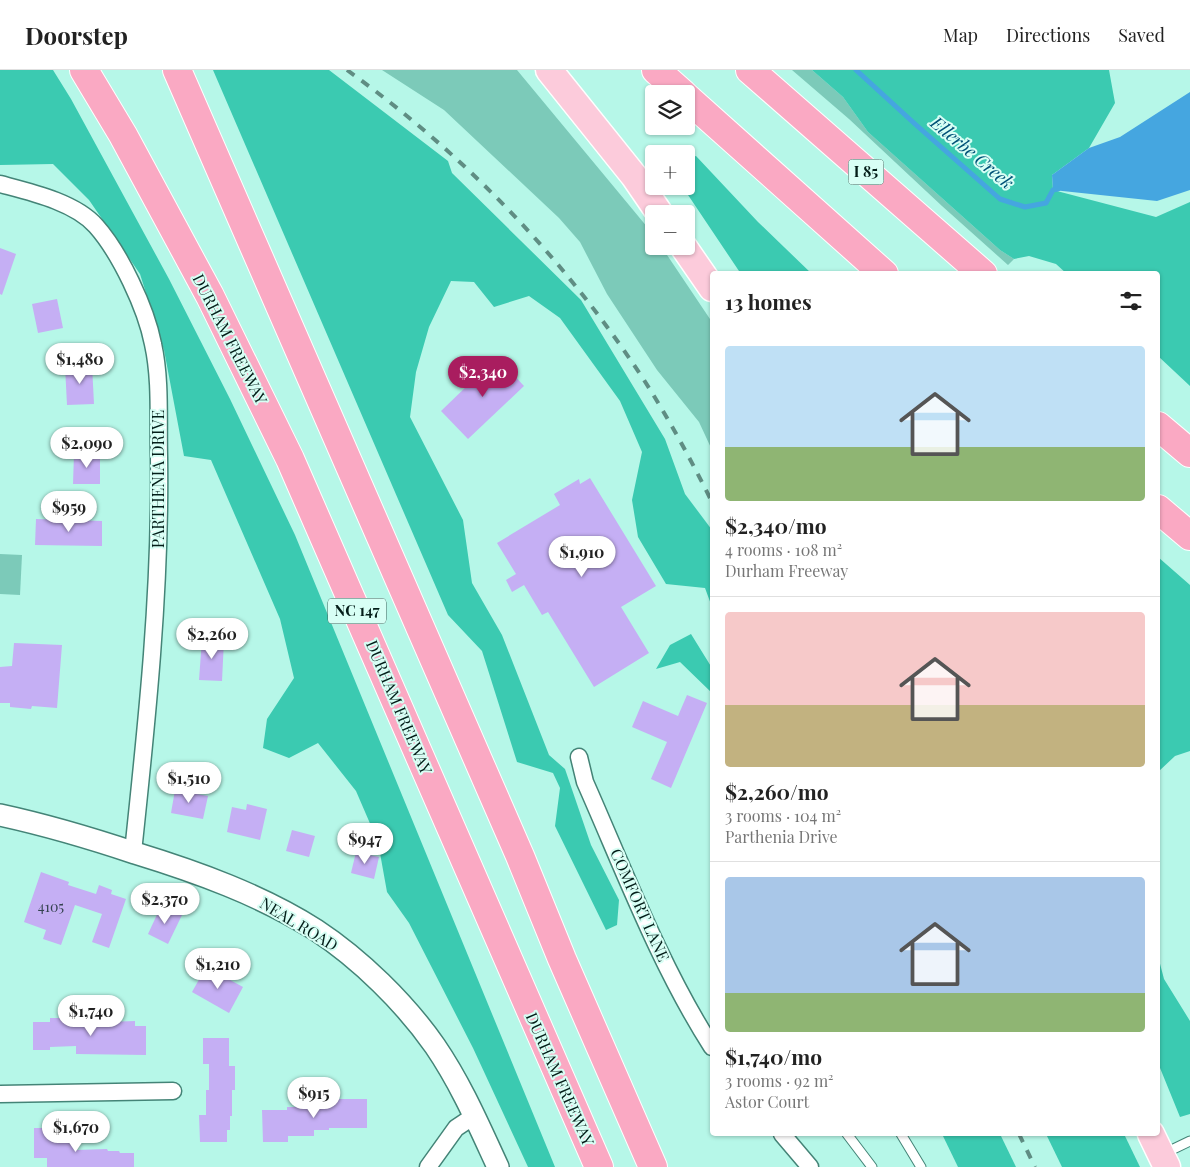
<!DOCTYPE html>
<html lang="en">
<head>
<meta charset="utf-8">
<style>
	body { margin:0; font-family:"Playfair Display",serif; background:#f2f2f2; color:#222; height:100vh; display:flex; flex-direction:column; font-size:19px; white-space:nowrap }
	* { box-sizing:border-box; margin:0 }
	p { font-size:16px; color:#767676 }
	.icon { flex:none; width:28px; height:28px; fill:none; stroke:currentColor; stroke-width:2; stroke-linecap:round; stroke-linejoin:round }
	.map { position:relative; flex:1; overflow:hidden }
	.drawer { position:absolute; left:710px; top:201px; width:450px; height:865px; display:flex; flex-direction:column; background:#fff; border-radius:5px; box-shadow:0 1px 4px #0004 }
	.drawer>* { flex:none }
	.fabs { position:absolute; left:645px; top:15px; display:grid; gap:10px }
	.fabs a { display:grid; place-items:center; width:50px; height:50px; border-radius:5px; background:#fff; box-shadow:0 1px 4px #0004; font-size:25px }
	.price { position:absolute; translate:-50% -42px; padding:0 11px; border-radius:18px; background:#fff; color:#222; font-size:16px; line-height:32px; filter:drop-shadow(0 1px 2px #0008) }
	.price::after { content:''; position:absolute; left:50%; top:30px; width:15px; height:11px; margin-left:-8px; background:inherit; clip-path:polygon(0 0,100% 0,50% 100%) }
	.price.current { background:#a91d5f; color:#fff }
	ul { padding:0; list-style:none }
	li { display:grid; align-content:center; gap:10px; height:265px; padding:0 15px }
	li+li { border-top:1px solid #e0e0e0 }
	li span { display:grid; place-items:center; height:155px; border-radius:5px; color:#555 }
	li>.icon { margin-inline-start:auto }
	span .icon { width:90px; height:90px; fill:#fffc; stroke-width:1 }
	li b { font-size:21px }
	h2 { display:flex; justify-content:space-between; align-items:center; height:60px; padding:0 15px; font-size:21px }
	header { display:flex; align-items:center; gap:30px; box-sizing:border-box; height:70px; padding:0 25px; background:#fff; border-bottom:1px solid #e0e0e0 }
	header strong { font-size:24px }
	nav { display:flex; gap:28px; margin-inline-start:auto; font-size:18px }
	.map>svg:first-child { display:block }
	.green { fill:#7ccab9 }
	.forest { fill:#3bcab1 }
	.water { fill:#45a6e0 }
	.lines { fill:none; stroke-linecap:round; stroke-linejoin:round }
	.stream { stroke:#45a6e0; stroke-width:5 }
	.building { fill:#c5aff4 }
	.service-casing { stroke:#448477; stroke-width:11 }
	.minor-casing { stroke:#448477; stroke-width:19 }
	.tertiary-casing { stroke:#448477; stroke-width:24 }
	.primary-casing { stroke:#fff; stroke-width:29 }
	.motorway-casing { stroke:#fff; stroke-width:30 }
	.service { stroke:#fff; stroke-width:9 }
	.minor { stroke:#fff; stroke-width:16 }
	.tertiary { stroke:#fff; stroke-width:21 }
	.primary { stroke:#fccbdb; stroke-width:26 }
	.motorway { stroke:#faa9c3; stroke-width:28 }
	.rail { stroke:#5f8d83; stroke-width:4; stroke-dasharray:9 9; stroke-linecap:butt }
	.labels { text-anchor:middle; stroke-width:4; stroke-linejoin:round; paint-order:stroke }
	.number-label { font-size:14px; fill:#34424f }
	.shield { fill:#d8fff5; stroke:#43615a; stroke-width:1 }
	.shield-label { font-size:15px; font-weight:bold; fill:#031d18 }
	.street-label { font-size:16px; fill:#031d18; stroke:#d8fff5 }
	.water-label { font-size:18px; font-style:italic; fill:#015278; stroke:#d8fff5 }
</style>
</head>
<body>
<header>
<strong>Doorstep</strong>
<nav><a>Map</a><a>Directions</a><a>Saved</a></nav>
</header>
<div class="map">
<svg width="1190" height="1097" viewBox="0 0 1190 1097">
	<rect width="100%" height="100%" fill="#b6f7e8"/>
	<!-- green -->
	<g class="green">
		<path d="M382 0H517L653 164 654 176H661L712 252V380L699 352 657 300 607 224 580 172 559 148 444 40Z"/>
		<path d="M792 0H812L843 27 868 62 1000 180 1014 189 1008 195 942 136 849 49Z"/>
		<path d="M0 484 22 485 20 525 0 524Z"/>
	</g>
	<!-- forest -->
	<g class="forest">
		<path d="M0 0H53L71 29 169 209 230 329 295 465 555 1097H528L473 978 409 853 387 822 378 772 356 721 318 673 289 688 263 678 267 649 294 608 280 549 211 390 184 386 164 280 140 204 89 130 53 94 0 95Z"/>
		<path d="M213 0H329L448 91 452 103 581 230 665 369 685 424 712 460V537L705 518 666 514 638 467 632 430 642 382 620 331 560 248 529 226 494 237 474 212 451 211 429 257 416 302 410 347 463 450 472 513 502 565 549 685 565 699 591 775 619 830 617 855 606 860 555 756 560 718 553 703 517 692 482 581 448 545Z"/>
		<path d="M812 0H1109L1115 33 1089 78 1052 105 1053 120 1156 147 1190 132V316L1158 286V204H1067L1056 194 1029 186 1014 189 1000 180 868 62 843 27Z"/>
		<path d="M696 86 758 152 812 204H741L682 116H686V88Z"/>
		<path d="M1158 487 1190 515V681L1175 686 1158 702Z"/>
		<path d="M691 564 712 598V623L680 592 656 599 670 575Z"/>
		<path d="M1158 886 1164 909 1190 951V1044L1180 1047 1158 993Z"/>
		<path d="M942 1064H1000L1016 1097H958Z"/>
		<path d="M1046 1064H1124L1140 1097H1062Z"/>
	</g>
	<!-- water -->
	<path class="water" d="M1190 22V120L1157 131 1053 120 1052 105 1089 78 1120 67Z"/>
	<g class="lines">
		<!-- stream -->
		<path class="stream" d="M856 0 915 54 1000 129 1025 137 1046 133 1053 120 1058 119"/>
	</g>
	<!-- building -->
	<g class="building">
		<path d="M0 178 16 184 2 225 0 224Z"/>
		<path d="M57 229 63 258 38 263 32 234Z"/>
		<path d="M497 287 524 316 468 369 441 341Z"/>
		<path d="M92 295 94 334 67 335 65 296Z"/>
		<path d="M74 384H100V414H73Z"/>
		<path d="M590 408 656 516 621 537 649 583 594 617 548 542 542 545 524 515 512 522 506 510 516 504 497 473 560 435 554 424 579 409 580 414Z"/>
		<path d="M36 449 102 451V476L35 475Z"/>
		<path d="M202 569 224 570 222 611 199 610Z"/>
		<path d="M14 573 62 575 57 638 32 636 31 639 10 637V633H0V597L12 596Z"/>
		<path d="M687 625 707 633 671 718 651 709 667 672 632 657 643 631 678 646Z"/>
		<path d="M175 720 208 726 203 749 171 743Z"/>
		<path d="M247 734 267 739 260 770 227 762 232 737 246 740Z"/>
		<path d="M292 760 315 766 309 787 286 781Z"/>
		<path d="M356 782 379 787 374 809 351 803Z"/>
		<path d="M41 802 69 812 68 815 96 824 99 815 112 820 111 824 126 829 109 878 92 872 102 844 75 835 61 875 43 869 46 860 24 852Z"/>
		<path d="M161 836 182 845 168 874 148 864Z"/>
		<path d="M206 897 243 917 229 943 192 922Z"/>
		<path d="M50 948H77V955H107V952L135 951V956H146V985L76 984V976L50 977V980H33V952H50Z"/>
		<path d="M203 968H229V996H235V1020H232V1046H230V1060H227V1072H200L199 1045H206V1020H209V994H203Z"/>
		<path d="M328 1029H367V1058H329V1060H314V1066H288V1072H263L262 1040H287V1037H312V1034H328Z"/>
		<path d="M34 1058H49V1068L76 1067V1080L107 1079 108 1081H119L120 1083H134V1097H47V1088H34Z"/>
	</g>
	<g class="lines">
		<defs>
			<g id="service">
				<path d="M847 1064 872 1097"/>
				<path d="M901 1064 921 1097"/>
				<path d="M1163 1084 1190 1071"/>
			</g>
			<g id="minor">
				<path d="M0 114C30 122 75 132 96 156 120 183 146 238 153 274 161 310 158 350 159 387 161 518 147 651 133 782"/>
				<path d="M579 687 585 712C624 800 660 896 712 977"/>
				<path d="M0 1024 173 1021"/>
				<path d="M782 1064 810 1097"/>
				<path d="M428 1097 456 1058 474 1046"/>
			</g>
			<path id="tertiary" d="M0 745C46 755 90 768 135 783 197 802 261 825 316 860 360 889 405 933 435 976 461 1014 479 1056 498 1097"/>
			<g id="primary">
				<path d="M549 0 634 106 660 144"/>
				<path d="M683 176 712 218"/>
				<path d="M1151 1064 1167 1097"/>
			</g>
			<g id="motorway">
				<path d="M84 0 123 65 210 226 290 389 599 1097"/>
				<path d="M177 0 520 786 562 889 653 1097"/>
				<path d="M656 0 683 24"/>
				<path d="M750 0 983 204"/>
				<path d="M686 27 884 204"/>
				<path d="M1158 356 1190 383"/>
				<path d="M1158 439 1190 466"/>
			</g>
		</defs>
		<!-- service casing -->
		<use href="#service" class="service-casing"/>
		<!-- minor casing -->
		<use href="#minor" class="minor-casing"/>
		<!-- tertiary casing -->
		<use href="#tertiary" class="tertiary-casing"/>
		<!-- primary casing -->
		<use href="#primary" class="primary-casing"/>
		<!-- motorway casing -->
		<use href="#motorway" class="motorway-casing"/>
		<!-- service -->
		<use href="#service" class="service"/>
		<!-- minor -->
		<use href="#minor" class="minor"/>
		<!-- tertiary -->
		<use href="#tertiary" class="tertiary"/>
		<!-- primary -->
		<use href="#primary" class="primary"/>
		<!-- motorway -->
		<use href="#motorway" class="motorway"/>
		<!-- rail -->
		<g class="rail">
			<path d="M347 0C465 85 564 188 644 310 669 349 691 390 712 432"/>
			<path d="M1019 1064 1035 1097"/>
		</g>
	</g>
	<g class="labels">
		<!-- number labels -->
		<g class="number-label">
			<text x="51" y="842">4105</text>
		</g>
		<!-- shield labels -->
		<g class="shield">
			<rect x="848.5" y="89.5" width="35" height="25" rx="4"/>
			<rect x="328" y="528.5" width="58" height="25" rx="4"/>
		</g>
		<g class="shield-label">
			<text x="866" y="107">I 85</text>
			<text x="357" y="546">NC 147</text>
		</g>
		<!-- street labels -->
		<g class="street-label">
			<text transform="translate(230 269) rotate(63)" y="6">DURHAM FREEWAY</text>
			<text transform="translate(158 409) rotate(-90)" y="6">PARTHENIA DRIVE</text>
			<text transform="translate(399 637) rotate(67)" y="6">DURHAM FREEWAY</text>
			<text transform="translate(640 835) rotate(66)" y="6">COMFORT LANE</text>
			<text transform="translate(299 854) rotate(31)" y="6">NEAL ROAD</text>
			<text transform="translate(560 1009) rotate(66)" y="6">DURHAM FREEWAY</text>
		</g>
		<!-- water labels -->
		<g class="water-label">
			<text transform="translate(972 83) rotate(40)" y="6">Ellerbe Creek</text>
		</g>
	</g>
</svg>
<div class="fabs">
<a><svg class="icon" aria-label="layers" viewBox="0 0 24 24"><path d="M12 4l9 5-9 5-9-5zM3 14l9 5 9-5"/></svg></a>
<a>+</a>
<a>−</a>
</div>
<b class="price" style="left:80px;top:315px">$1,480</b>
<b class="price current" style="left:483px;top:328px">$2,340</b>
<b class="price" style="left:87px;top:399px">$2,090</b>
<b class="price" style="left:69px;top:463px">$959</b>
<b class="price" style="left:582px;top:508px">$1,910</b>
<b class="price" style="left:212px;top:590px">$2,260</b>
<b class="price" style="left:189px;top:734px">$1,510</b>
<b class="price" style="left:365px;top:795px">$947</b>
<b class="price" style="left:165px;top:855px">$2,370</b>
<b class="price" style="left:218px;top:920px">$1,210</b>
<b class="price" style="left:91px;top:967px">$1,740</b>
<b class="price" style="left:314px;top:1049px">$915</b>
<b class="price" style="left:76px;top:1083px">$1,670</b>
<section class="drawer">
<h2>13 homes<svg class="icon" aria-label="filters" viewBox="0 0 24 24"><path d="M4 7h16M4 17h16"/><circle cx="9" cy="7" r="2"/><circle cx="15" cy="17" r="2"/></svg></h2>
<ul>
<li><span style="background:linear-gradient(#bfe0f5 65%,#8fb573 0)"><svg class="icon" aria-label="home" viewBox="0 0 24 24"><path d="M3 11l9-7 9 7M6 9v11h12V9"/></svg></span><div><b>$2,340/mo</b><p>4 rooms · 108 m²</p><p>Durham Freeway</p></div></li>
<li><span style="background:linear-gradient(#f6c9c9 60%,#c2b280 0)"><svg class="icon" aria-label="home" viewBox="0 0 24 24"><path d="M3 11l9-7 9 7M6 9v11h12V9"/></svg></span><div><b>$2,260/mo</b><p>3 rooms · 104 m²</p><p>Parthenia Drive</p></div></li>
<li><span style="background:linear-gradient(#a9c7e8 75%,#8fb573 0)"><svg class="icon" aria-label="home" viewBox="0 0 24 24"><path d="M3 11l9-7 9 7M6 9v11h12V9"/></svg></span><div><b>$1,740/mo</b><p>3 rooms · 92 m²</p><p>Astor Court</p></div></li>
</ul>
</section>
</div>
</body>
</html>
